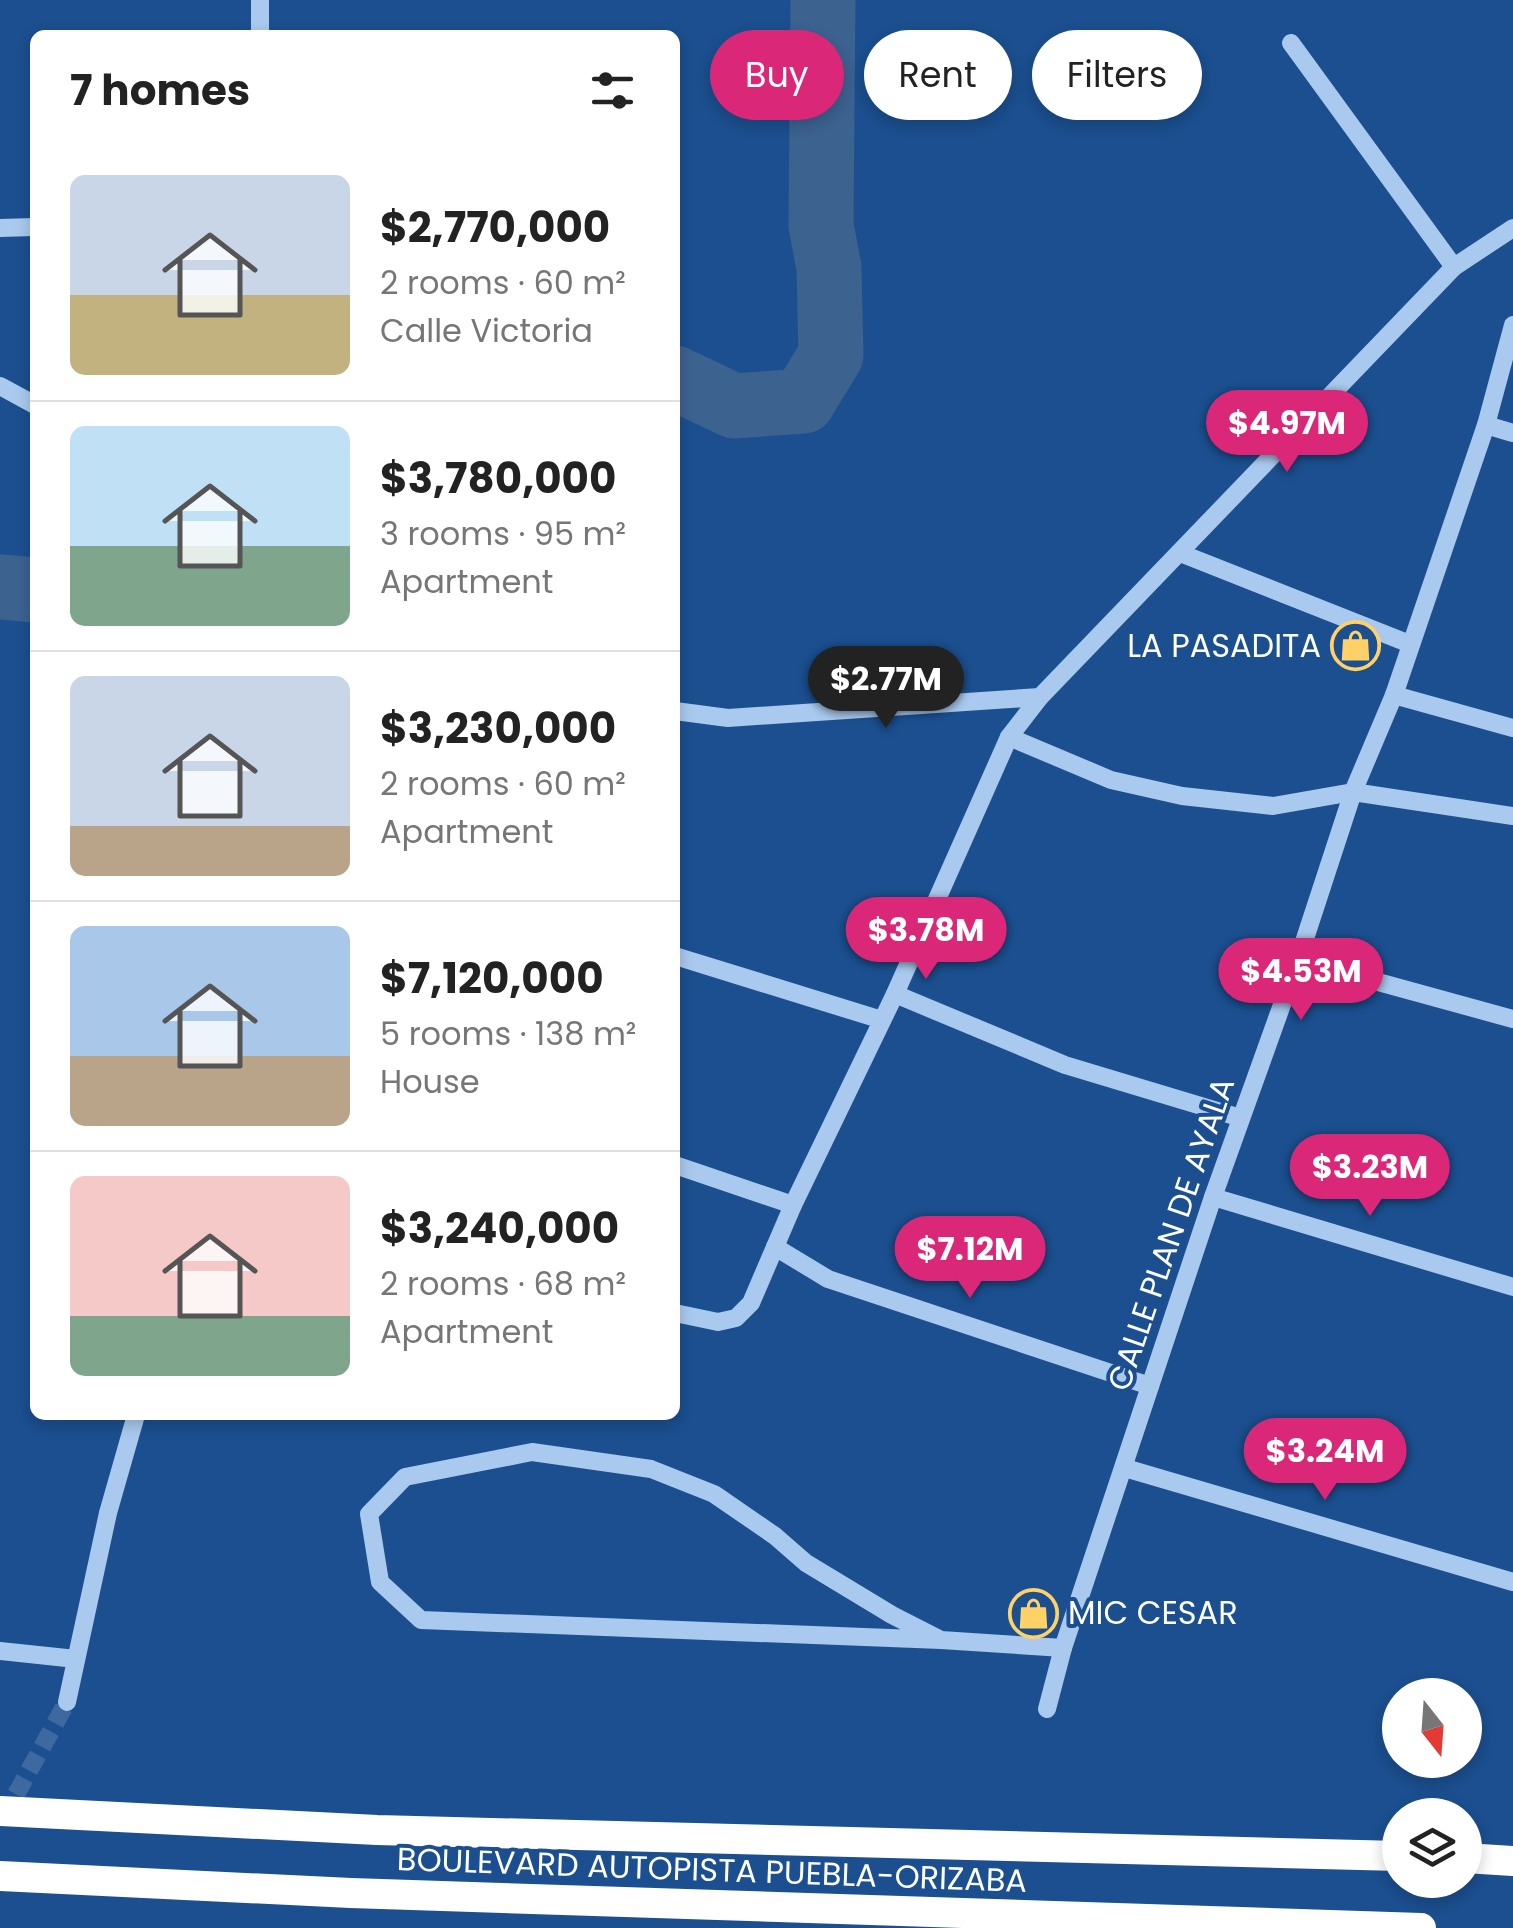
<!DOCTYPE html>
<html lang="en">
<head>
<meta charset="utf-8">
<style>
	body { margin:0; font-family:Poppins,sans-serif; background:#f2f2f2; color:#222; height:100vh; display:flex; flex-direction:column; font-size:38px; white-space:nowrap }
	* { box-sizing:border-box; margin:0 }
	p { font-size:32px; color:#767676 }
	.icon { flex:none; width:55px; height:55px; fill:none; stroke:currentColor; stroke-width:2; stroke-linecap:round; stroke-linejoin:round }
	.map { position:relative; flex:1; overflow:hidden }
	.drawer { position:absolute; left:30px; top:30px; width:650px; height:1390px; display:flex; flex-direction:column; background:#fff; border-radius:15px; box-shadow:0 5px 15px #0003 }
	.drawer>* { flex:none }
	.hud { position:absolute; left:710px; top:30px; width:652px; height:90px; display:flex; gap:20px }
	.needle { width:65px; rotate:163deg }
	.buttons { position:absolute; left:1382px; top:1678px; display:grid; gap:20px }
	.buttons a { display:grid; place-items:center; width:100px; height:100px; border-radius:50%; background:#fff; box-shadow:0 5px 15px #0003; font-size:50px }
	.price { position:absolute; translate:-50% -85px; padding:0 22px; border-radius:35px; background:#db2777; color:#fff; font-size:32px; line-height:65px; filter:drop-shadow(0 2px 5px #0008) }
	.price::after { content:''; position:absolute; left:50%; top:60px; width:30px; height:22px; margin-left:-15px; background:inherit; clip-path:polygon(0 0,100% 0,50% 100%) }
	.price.on { background:#222; color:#fff }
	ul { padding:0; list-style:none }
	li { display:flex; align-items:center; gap:30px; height:250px; padding:0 40px }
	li+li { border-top:2px solid #e0e0e0 }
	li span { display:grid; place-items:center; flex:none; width:280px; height:200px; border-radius:15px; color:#555 }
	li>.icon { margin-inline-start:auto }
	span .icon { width:120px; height:120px; fill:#fffc; stroke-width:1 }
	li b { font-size:42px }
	h2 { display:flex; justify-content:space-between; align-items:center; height:120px; padding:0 40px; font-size:42px }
	.chip { padding:0 35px; border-radius:45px; background:#fff; box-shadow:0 5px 15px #0003; font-size:35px; line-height:90px }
	.chip.on { background:#db2777; color:#fff }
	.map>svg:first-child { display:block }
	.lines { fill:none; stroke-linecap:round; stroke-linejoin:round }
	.river { stroke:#3c6290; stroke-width:65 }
	.minor-tunnel { stroke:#3d69a0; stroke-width:18; stroke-dasharray:18 9; stroke-linecap:butt }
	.minor { stroke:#a9c9ee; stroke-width:18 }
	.highway { stroke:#fff; stroke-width:30 }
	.labels { text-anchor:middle; stroke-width:8; stroke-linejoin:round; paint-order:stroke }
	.poi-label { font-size:32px; fill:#fff; stroke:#1b4f8f; text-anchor:end }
	.street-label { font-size:32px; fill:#fff; stroke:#1b4f8f }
</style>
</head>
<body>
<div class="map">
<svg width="1513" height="1928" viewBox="0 0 1513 1928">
	<rect width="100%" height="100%" fill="#1b4f8f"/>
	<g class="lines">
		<!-- river -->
		<g class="river">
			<path d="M675 378 734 406 803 401 831 355 829 268 821 225 823 0"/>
			<path d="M0 587 35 590"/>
		</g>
		<!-- minor-tunnel -->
		<path class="minor-tunnel" d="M3 1818 67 1702"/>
		<!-- minor -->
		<g class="minor">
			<path d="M260 35V0"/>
			<path d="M1291 43 1454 267"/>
			<path d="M0 228 35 227"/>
			<path d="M0 386 35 405"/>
			<path d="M1486 425 1513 433"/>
			<path d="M1180 553 1410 644"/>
			<path d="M1394 695 1513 728"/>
			<path d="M675 711 728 718 1040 697"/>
			<path d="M1009 737 1111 780 1182 796 1273 806 1353 792 1513 816"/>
			<path d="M675 956 882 1020"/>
			<path d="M1298 960 1513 1019"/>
			<path d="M895 994 1065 1065 1241 1118"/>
			<path d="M675 1165 793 1205"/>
			<path d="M1213 1197 1513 1287"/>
			<path d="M775 1247 828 1279 1150 1386"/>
			<path d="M675 1313 718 1322 736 1318 751 1303 793 1205 895 994 1009 737 1040 697 1454 267 1513 228"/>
			<path d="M1125 1468 1513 1582"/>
			<path d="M941 1640 892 1615 806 1563 775 1536 714 1494 651 1469 532 1452 405 1477 369 1514 380 1582 421 1620 941 1640 1063 1648"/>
			<path d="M0 1651 76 1659"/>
			<path d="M67 1702 108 1513 136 1415"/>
			<path d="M1047 1709 1063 1648 1213 1197 1298 960 1353 792 1394 695 1486 425 1513 325"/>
		</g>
		<!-- highway -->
		<g class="highway">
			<path d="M0 1811 377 1830 1400 1856"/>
			<path d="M1465 1858 1513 1861"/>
			<path d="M0 1876 351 1893 1421 1928"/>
		</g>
	</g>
	<!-- icons -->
	<defs>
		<symbol id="shop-ring" viewBox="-11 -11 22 22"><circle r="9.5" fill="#1b4f8f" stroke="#ffd166" stroke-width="1.5"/><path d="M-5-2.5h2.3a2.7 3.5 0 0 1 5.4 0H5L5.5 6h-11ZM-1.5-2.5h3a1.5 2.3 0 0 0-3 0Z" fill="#ffd166"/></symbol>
	</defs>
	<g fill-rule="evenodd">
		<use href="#shop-ring" x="1328" y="618" width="55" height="55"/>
		<use href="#shop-ring" x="1006" y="1586" width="55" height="55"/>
	</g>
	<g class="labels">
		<!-- poi labels -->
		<g class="poi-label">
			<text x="1321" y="657">LA PASADITA</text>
			<text x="1068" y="1624" text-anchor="start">MIC CESAR</text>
		</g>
		<!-- street labels -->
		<g class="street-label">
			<text transform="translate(1171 1234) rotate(-71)" y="11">CALLE PLAN DE AYALA</text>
			<text transform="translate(712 1870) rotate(2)" y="11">BOULEVARD AUTOPISTA PUEBLA-ORIZABA</text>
		</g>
	</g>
</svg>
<div class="buttons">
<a><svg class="needle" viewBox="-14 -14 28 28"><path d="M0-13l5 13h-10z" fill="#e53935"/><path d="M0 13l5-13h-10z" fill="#767676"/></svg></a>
<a><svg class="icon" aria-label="layers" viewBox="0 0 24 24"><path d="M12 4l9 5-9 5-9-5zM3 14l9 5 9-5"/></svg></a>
</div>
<b class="price" style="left:1287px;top:475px">$4.97M</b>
<b class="price on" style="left:886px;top:731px">$2.77M</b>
<b class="price" style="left:926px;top:982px">$3.78M</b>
<b class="price" style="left:1301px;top:1023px">$4.53M</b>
<b class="price" style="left:1370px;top:1219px">$3.23M</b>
<b class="price" style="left:970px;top:1301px">$7.12M</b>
<b class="price" style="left:1325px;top:1503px">$3.24M</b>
<div class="hud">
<a class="chip on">Buy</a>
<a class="chip">Rent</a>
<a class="chip">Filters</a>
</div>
<section class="drawer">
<h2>7 homes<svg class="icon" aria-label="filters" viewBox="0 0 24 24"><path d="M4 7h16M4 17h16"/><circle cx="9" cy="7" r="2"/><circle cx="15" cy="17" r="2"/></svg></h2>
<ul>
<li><span style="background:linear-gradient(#c9d6e8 60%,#c2b280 0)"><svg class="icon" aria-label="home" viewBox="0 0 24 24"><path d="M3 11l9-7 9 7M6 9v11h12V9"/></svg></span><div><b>$2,770,000</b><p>2 rooms · 60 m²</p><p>Calle Victoria</p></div></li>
<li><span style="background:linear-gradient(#bfe0f5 60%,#7fa58c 0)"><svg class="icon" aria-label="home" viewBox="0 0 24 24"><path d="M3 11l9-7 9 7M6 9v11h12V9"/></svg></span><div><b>$3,780,000</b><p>3 rooms · 95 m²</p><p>Apartment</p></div></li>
<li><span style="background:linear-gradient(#c9d6e8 75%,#b9a48a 0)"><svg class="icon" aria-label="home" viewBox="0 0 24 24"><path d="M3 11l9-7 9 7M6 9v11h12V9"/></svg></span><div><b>$3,230,000</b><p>2 rooms · 60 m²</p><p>Apartment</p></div></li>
<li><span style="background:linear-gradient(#a9c7e8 65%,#b9a48a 0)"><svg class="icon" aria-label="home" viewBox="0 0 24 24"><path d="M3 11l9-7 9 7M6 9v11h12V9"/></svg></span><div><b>$7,120,000</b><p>5 rooms · 138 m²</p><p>House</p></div></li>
<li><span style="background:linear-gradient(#f6c9c9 70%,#7fa58c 0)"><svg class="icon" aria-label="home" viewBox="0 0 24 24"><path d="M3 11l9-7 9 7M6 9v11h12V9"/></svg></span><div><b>$3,240,000</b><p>2 rooms · 68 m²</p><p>Apartment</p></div></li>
</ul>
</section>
</div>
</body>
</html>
